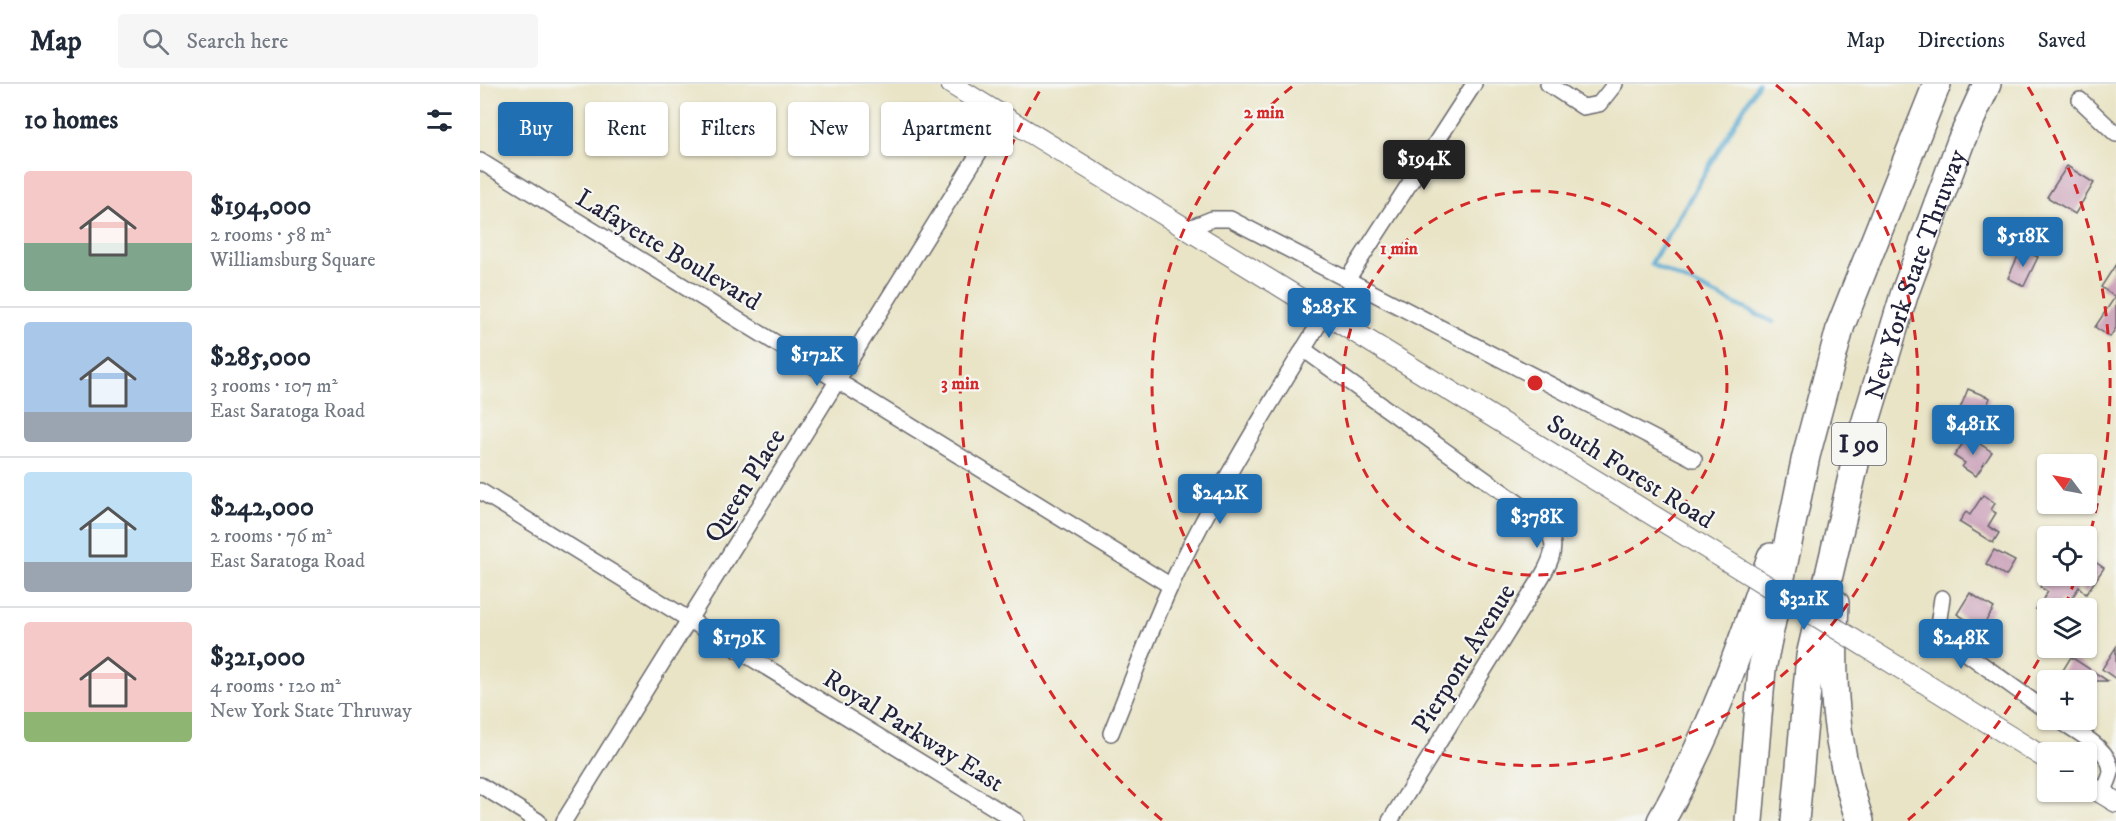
<!DOCTYPE html>
<html lang="en">
<head>
<meta charset="utf-8">
<style>
	body { margin:0; font-family:"IM FELL DW Pica",serif; background:#f6f6f7; color:#1f2937; height:100vh; display:flex; flex-direction:column; font-size:22px; white-space:nowrap }
	* { box-sizing:border-box; margin:0 }
	p { font-size:20px; color:#747a83 }
	.icon { flex:none; width:33px; height:33px; fill:none; stroke:currentColor; stroke-width:2; stroke-linecap:round; stroke-linejoin:round }
	.map { position:relative; flex:1; overflow:hidden }
	.sheet { display:flex; flex-direction:column; background:#fff; width:480px }
	.sheet>* { flex:none }
	.guide { position:absolute; left:18px; top:18px; width:570px; height:54px; display:flex; gap:12px }
	.needle { width:39px; rotate:302deg }
	.fabs { position:absolute; left:1557px; top:370px; display:grid; gap:12px }
	.fabs a { display:grid; place-items:center; width:60px; height:60px; border-radius:6px; background:#fff; box-shadow:0 2px 4px #0004; font-size:30px }
	.price { position:absolute; translate:-50% -51px; padding:0 14px; border-radius:6px; background:#1f6fb2; color:#fff; font-size:20px; line-height:39px; filter:drop-shadow(0 2px 3px #0008) }
	.price::after { content:''; position:absolute; left:50%; top:36px; width:18px; height:14px; margin-left:-9px; background:inherit; clip-path:polygon(0 0,100% 0,50% 100%) }
	.price.on { background:#222; color:#fff }
	ul { padding:0; list-style:none }
	li { display:flex; align-items:center; gap:18px; height:150px; padding:0 24px }
	li+li { border-top:2px solid #e0e1e3 }
	li span { display:grid; place-items:center; flex:none; width:168px; height:120px; border-radius:6px; color:#555 }
	li>.icon { margin-inline-start:auto }
	span .icon { width:72px; height:72px; fill:#fffc; stroke-width:1 }
	li b { font-size:26px }
	h2 { display:flex; justify-content:space-between; align-items:center; height:72px; padding:0 24px; font-size:26px }
	.chip { padding:0 21px; border-radius:6px; background:#fff; box-shadow:0 2px 4px #0004; font-size:21px; line-height:54px }
	.chip.on { background:#1f6fb2; color:#fff }
	header { display:flex; align-items:center; gap:36px; box-sizing:border-box; height:84px; padding:0 30px; background:#fff; border-bottom:2px solid #e0e1e3 }
	header strong { font-size:28px }
	nav { display:flex; gap:33px; margin-inline-start:auto; font-size:21px }
	.search { width:420px; height:54px; background:#f6f6f7; display:flex; align-items:center; gap:15px; box-sizing:border-box; padding:0 21px; border-radius:6px; color:#747a83; font-size:22px }
	main { display:flex; flex:1; min-height:0 }
	.map>svg:first-child { display:block }
	.lines { fill:none; stroke-linecap:round; stroke-linejoin:round }
	.stream { stroke:#55a7d0; stroke-width:4.5 }
	.building { fill:#c89bb5 }
	.minor-casing { stroke:#68666c; stroke-width:18 }
	.tertiary-casing { stroke:#68666c; stroke-width:22 }
	.motorway-casing { stroke:#68666c; stroke-width:30 }
	.minor { stroke:#fff; stroke-width:15 }
	.tertiary { stroke:#fff; stroke-width:20 }
	.motorway { stroke:#fff; stroke-width:27 }
	.tertiary-bridge-casing { stroke:#68666c; stroke-width:22; stroke-linecap:butt }
	.tertiary-bridge { stroke:#fff; stroke-width:20 }
	.ring { fill:none; stroke:#d62828; stroke-width:3; stroke-dasharray:10 8 }
	.labels { text-anchor:middle; stroke-width:4.5; stroke-linejoin:round; paint-order:stroke }
	.shield { fill:#f6f6f2; stroke:#626272; stroke-width:1.5 }
	.shield-label { font-size:24px; font-weight:bold; fill:#22223b }
	.street-label { font-size:26px; fill:#22223b; stroke:#f6f6f2 }
	.centre { fill:#d62828; stroke:#f6f6f2; stroke-width:3 }
	.ring-label { font-size:18px; text-anchor:middle; font-weight:bold; fill:#d62828; stroke:#f6f6f2; stroke-width:4.5; stroke-linejoin:round; paint-order:stroke }
</style>
</head>
<body>
<header>
<strong>Map</strong>
<div class="search"><svg class="icon" aria-label="search" viewBox="0 0 24 24"><circle cx="10" cy="10" r="6"/><path d="M15 15l6 6"/></svg>Search here</div>
<nav><a>Map</a><a>Directions</a><a>Saved</a></nav>
</header>
<main>
<section class="sheet">
<h2>10 homes<svg class="icon" aria-label="filters" viewBox="0 0 24 24"><path d="M4 7h16M4 17h16"/><circle cx="9" cy="7" r="2"/><circle cx="15" cy="17" r="2"/></svg></h2>
<ul>
<li><span style="background:linear-gradient(#f6c9c9 60%,#7fa58c 0)"><svg class="icon" aria-label="home" viewBox="0 0 24 24"><path d="M3 11l9-7 9 7M6 9v11h12V9"/></svg></span><div><b>$194,000</b><p>2 rooms · 58 m²</p><p>Williamsburg Square</p></div></li>
<li><span style="background:linear-gradient(#a9c7e8 75%,#9aa5b1 0)"><svg class="icon" aria-label="home" viewBox="0 0 24 24"><path d="M3 11l9-7 9 7M6 9v11h12V9"/></svg></span><div><b>$285,000</b><p>3 rooms · 107 m²</p><p>East Saratoga Road</p></div></li>
<li><span style="background:linear-gradient(#bfe0f5 75%,#9aa5b1 0)"><svg class="icon" aria-label="home" viewBox="0 0 24 24"><path d="M3 11l9-7 9 7M6 9v11h12V9"/></svg></span><div><b>$242,000</b><p>2 rooms · 76 m²</p><p>East Saratoga Road</p></div></li>
<li><span style="background:linear-gradient(#f6c9c9 75%,#8fb573 0)"><svg class="icon" aria-label="home" viewBox="0 0 24 24"><path d="M3 11l9-7 9 7M6 9v11h12V9"/></svg></span><div><b>$321,000</b><p>4 rooms · 120 m²</p><p>New York State Thruway</p></div></li>
</ul>
</section>
<div class="map">
<svg width="1636" height="737" viewBox="0 0 1636 737">
	<rect width="100%" height="100%" fill="#f6f6f2"/>
	<filter id="ink" filterUnits="userSpaceOnUse"><feTurbulence type="fractalNoise" baseFrequency=".0167" numOctaves="2"/><feDisplacementMap in="SourceGraphic" scale="12" xChannelSelector="R" yChannelSelector="G"/><feConvolveMatrix kernelMatrix="1 2 1 2 8 2 1 2 1" color-interpolation-filters="sRGB"/></filter>
	<filter id="wash" filterUnits="userSpaceOnUse"><feTurbulence type="fractalNoise" baseFrequency=".008" numOctaves="4" result="noise"/><feDisplacementMap in="SourceGraphic" scale="24" xChannelSelector="R" yChannelSelector="G"/><feGaussianBlur stdDeviation="1.35" result="paint"/><feColorMatrix in="noise" values="0 0 0 0 0 0 0 0 0 0 0 0 0 0 0 0 0 1.4 0 .05"/><feComposite in="paint" operator="in"/></filter>
	<g filter="url(#wash)">
		<rect width="100%" height="100%" fill="#e9e4c6"/>
		<g class="lines">
			<!-- stream -->
			<path class="stream" d="M1278 0 1171 180 1293 238"/>
		</g>
		<g id="blocks">
			<!-- building -->
			<g class="building">
				<path d="M1587 82 1614 99 1595 130 1567 113Z"/>
				<path d="M1541 166 1558 173 1544 202 1528 194Z"/>
				<path d="M1636 180V244L1630 253 1615 243 1635 213 1621 203Z"/>
				<path d="M1488 305 1510 314 1499 341 1477 332Z"/>
				<path d="M1488 352 1512 368 1496 392 1482 383 1485 379 1474 372Z"/>
				<path d="M1503 411 1515 419 1511 426 1516 429 1508 442 1519 449 1513 459 1479 438 1486 428 1490 431Z"/>
				<path d="M1514 466 1535 477 1526 492 1506 480Z"/>
				<path d="M1606 472 1624 484 1606 510 1599 503 1588 520 1581 516 1575 525H1556L1568 508 1560 503 1567 492H1606Z"/>
				<path d="M1490 509 1514 524 1501 545 1477 530Z"/>
				<path d="M1636 563V595L1622 585Z"/>
				<path d="M1591 573 1628 597H1589L1580 591Z"/>
			</g>
		</g>
	</g>
	<g filter="url(#ink)">
		<use href="#blocks" fill-opacity="0" stroke="#68666c" stroke-width="1.5"/>
		<g class="lines">
			<defs>
				<g id="minor">
					<path d="M1068 0 1103 23 1119 20 1135 0"/>
					<path d="M1600 16 1636 50"/>
					<path d="M0 77 691 502"/>
					<path d="M707 145 732 135H750L1214 375"/>
					<path d="M867 196 994 0"/>
					<path d="M823 265 1052 429C1077 453 1079 464 1061 494L910 737"/>
					<path d="M0 407 536 737"/>
					<path d="M1462 514 1457 548 1568 628"/>
					<path d="M1579 636C1596 648 1631 664 1631 688 1630 695 1625 703 1623 710"/>
					<path d="M631 649C651 600 669 549 691 501 735 407 791 318 845 230"/>
					<path d="M0 701 58 737"/>
					<path d="M84 737 523 30"/>
				</g>
				<g id="tertiary">
					<path d="M471 0 1247 477"/>
					<path d="M1420 584 1568 676"/>
					<path d="M1606 700 1636 718"/>
				</g>
				<g id="motorway">
					<path d="M1355 519C1351 598 1354 661 1380 737"/>
					<path d="M1181 737C1229 653 1261 564 1291 473"/>
					<path d="M1269 737 1282 585 1326 372 1361 241 1457 0"/>
					<path id="s1" d="M1315 737 1330 572 1382 350 1425 208 1481 57 1507 0"/>
				</g>
			</defs>
			<!-- minor casing -->
			<use href="#minor" class="minor-casing"/>
			<!-- tertiary casing -->
			<use href="#tertiary" class="tertiary-casing"/>
			<!-- motorway casing -->
			<use href="#motorway" class="motorway-casing"/>
			<!-- minor -->
			<use href="#minor" class="minor"/>
			<!-- tertiary -->
			<use href="#tertiary" class="tertiary"/>
			<!-- motorway -->
			<use href="#motorway" class="motorway"/>
			<defs>
				<path id="tertiary-bridge" d="M1247 477 1420 584"/>
			</defs>
			<!-- tertiary-bridge casing -->
			<use href="#tertiary-bridge" class="tertiary-bridge-casing"/>
			<!-- tertiary-bridge -->
			<use href="#tertiary-bridge" class="tertiary-bridge"/>
		</g>
	</g>
	<!-- distance rings -->
	<g class="ring">
		<circle cx="1055" cy="299" r="192"/>
		<path d="M1296 1A383 383 0 1 1 814 1"/>
		<path d="M1595 496A575 575 0 0 1 1584 524M1567 560A575 575 0 0 1 1428 736M682 736A575 575 0 0 1 562 3M1548 3A575 575 0 0 1 1608 457"/>
	</g>
	<g class="labels">
		<!-- shield labels -->
		<rect class="shield" x="1352" y="339" width="54" height="42" rx="4.5"/>
		<g class="shield-label">
			<text x="1379" y="368">I 90</text>
		</g>
		<!-- street labels -->
		<g class="street-label">
			<text transform="translate(189 165) rotate(31)" y="9">Lafayette Boulevard</text>
			<text dy="9" stroke="none"><textPath href="#s1" startOffset="562">New York State Thruway</textPath></text>
			<text transform="translate(1151 387) rotate(32)" y="9">South Forest Road</text>
			<text transform="translate(264 401) rotate(-58)" y="9">Queen Place</text>
			<text transform="translate(983 574) rotate(-58)" y="9">Pierpont Avenue</text>
			<text transform="translate(434 646) rotate(32)" y="9">Royal Parkway East</text>
		</g>
	</g>
	<circle cx="1055" cy="299" r="9" class="centre"/>
	<g class="ring-label">
		<text x="784" y="34">2 min</text>
		<text x="919" y="170">1 min</text>
		<text x="480" y="305">3 min</text>
	</g>
</svg>
<div class="fabs">
<a><svg class="needle" viewBox="-14 -14 28 28"><path d="M0-13l5 13h-10z" fill="#e53935"/><path d="M0 13l5-13h-10z" fill="#747a83"/></svg></a>
<a><svg class="icon" aria-label="locate" viewBox="0 0 24 24"><circle cx="12" cy="12" r="6"/><path d="M12 2v4M12 18v4M2 12h4M18 12h4"/></svg></a>
<a><svg class="icon" aria-label="layers" viewBox="0 0 24 24"><path d="M12 4l9 5-9 5-9-5zM3 14l9 5 9-5"/></svg></a>
<a>+</a>
<a>−</a>
</div>
<b class="price on" style="left:944px;top:107px">$194K</b>
<b class="price" style="left:1543px;top:184px">$518K</b>
<b class="price" style="left:849px;top:255px">$285K</b>
<b class="price" style="left:337px;top:303px">$172K</b>
<b class="price" style="left:1493px;top:372px">$481K</b>
<b class="price" style="left:740px;top:441px">$242K</b>
<b class="price" style="left:1057px;top:465px">$378K</b>
<b class="price" style="left:1324px;top:547px">$321K</b>
<b class="price" style="left:259px;top:586px">$179K</b>
<b class="price" style="left:1481px;top:586px">$248K</b>
<div class="guide">
<a class="chip on">Buy</a>
<a class="chip">Rent</a>
<a class="chip">Filters</a>
<a class="chip">New</a>
<a class="chip">Apartment</a>
</div>
</div>
</main>
</body>
</html>
